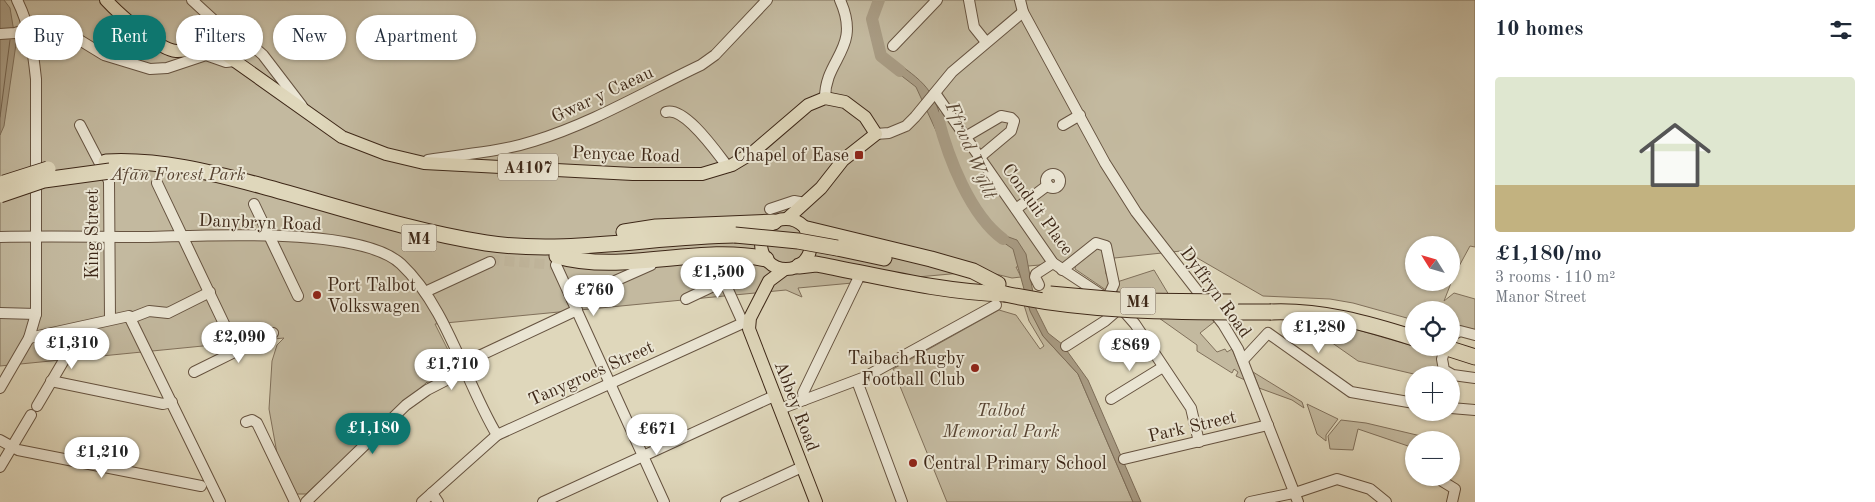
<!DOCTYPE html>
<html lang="en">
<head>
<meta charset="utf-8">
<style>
	body { margin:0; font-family:"Old Standard TT",serif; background:#f6f6f7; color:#1f2937; height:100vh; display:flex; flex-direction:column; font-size:19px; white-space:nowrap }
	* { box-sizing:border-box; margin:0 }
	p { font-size:16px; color:#747a83 }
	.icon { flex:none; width:28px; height:28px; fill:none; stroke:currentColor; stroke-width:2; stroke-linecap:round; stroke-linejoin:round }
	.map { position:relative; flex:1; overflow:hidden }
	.sheet { display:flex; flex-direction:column; background:#fff; width:400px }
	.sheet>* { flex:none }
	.banner { position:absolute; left:15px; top:15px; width:475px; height:45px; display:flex; gap:10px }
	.needle { width:32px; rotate:307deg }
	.tools { position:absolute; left:1405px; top:236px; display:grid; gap:10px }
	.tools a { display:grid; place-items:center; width:55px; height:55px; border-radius:50%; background:#fff; box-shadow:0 1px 4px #0004; font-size:25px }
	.price { position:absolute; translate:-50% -42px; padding:0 11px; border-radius:18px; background:#fff; color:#222; font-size:16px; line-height:32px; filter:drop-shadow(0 1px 2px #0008) }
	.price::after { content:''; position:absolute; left:50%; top:30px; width:15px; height:11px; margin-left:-8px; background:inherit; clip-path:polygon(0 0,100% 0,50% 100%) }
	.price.active { background:#0f766e; color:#fff }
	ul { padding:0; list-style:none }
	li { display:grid; align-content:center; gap:10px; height:265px; padding:0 20px }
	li+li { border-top:1px solid #e0e1e3 }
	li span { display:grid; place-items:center; height:155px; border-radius:5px; color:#555 }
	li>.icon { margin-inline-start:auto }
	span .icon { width:90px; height:90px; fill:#fffc; stroke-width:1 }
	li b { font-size:21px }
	h2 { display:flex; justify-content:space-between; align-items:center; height:60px; padding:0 20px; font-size:21px }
	.tag { padding:0 18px; border-radius:22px; background:#fff; box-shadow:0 1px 4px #0004; font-size:18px; line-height:45px }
	.tag.active { background:#0f766e; color:#fff }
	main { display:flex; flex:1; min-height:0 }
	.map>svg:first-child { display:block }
	.green { fill:#c3b99f; stroke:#80705b }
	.water { fill:#a89b83; stroke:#7d6d58 }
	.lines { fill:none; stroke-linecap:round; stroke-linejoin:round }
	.shore { stroke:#72614d; stroke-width:1 }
	.river { stroke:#a89b83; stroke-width:12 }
	.minor-tunnel { stroke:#bfb49a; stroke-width:10; stroke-dasharray:10 5; stroke-linecap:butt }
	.minor-casing { stroke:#665340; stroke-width:12 }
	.major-casing { stroke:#3d2717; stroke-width:14 }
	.highway-casing { stroke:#3d2717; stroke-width:17 }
	.minor { stroke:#eae5d3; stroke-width:10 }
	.major { stroke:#dfd7bb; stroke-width:12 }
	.highway { stroke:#dfd7bb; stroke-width:15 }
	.highway-bridge-casing { stroke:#3d2717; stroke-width:17; stroke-linecap:butt }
	.highway-bridge { stroke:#dfd7bb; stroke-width:15 }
	.poi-dot { fill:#8f2418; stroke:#eae5d3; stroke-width:2 }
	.labels { text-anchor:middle; stroke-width:4; stroke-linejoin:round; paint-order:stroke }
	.shield { fill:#eae5d3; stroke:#71604f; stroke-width:1 }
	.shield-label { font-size:16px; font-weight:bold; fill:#3d2717 }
	.street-label { font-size:18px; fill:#3d2717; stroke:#eae5d3 }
	.poi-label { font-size:18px; fill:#3d2717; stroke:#eae5d3; text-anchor:end }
	.park-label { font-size:18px; font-style:italic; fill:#584432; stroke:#eae5d3 }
	.water-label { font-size:19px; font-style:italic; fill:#5d4a37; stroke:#eae5d3 }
</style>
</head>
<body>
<main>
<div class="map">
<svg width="1475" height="502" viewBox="0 0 1475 502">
	<rect width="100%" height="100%" fill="#dfd7bb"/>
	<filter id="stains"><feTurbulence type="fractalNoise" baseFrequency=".004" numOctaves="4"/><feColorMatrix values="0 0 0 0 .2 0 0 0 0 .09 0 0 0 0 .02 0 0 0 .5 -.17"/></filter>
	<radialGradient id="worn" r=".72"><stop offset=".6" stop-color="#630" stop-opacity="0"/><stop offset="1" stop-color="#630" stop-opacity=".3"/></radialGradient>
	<!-- green -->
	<g class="green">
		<path d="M0 0H1475V247L1470 246 1451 281V245H1414V282L1451 283 1444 301 1454 293 1475 299V331H1451V310H1414V320L1353 303 1330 299 1263 296 1192 255 1181 251 1105 259 1106 274 1110 279V287L1106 290 1075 269 1076 262 1016 267 1021 277 1012 278 983 271 798 288 802 297 786 290 435 324 456 366 454 370 444 374 442 370H439L433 377 435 379 429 383 427 382 306 494H296L278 459 269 409 272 361 277 345 284 338 0 366Z"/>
		<path d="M1154 270 1169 295 1117 294V282Z"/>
		<path d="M1024 305 1029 307 1043 336 1078 374 1133 502H947L893 369 999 310 1016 315 1040 349 1044 346 1029 321Z"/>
		<path d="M1159 318H1212L1214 322 1200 333 1217 352 1225 349 1227 352 1232 349 1245 380 1236 376 1238 372 1234 369 1232 373 1197 351V345Z"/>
		<path d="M1301 321 1348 327 1440 354 1441 368 1418 375 1358 361Z"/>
		<path d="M1253 372 1302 402 1304 408 1292 400 1259 388Z"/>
		<path d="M1307 404 1338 419 1326 435V441L1317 434Z"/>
		<path d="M1341 420 1366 423 1421 436 1435 437V440H1414V448L1358 429 1353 450 1330 449 1328 436Z"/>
	</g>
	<!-- water -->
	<g class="water">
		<path d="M0 0H4L10 8 16 44 4 126 0 135Z"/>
		<path d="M889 57C924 82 936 89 944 133L938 135 916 87 885 63Z"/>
		<path d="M995 227 1000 234 1017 240 1026 254 1036 309 1048 333 1062 344 1088 380 1141 502H1133L1078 374 1043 336 1030 311 1013 249 994 236 989 230Z"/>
	</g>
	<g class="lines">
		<!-- shore -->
		<path class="shore" d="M0 117 10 40"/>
		<!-- river -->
		<g class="river">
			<path d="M879 0 872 19 881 56 900 71"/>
			<path d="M938 118C948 157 970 215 1003 239"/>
		</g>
		<!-- minor-tunnel -->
		<path class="minor-tunnel" d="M490 262 494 260 556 265"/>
		<defs>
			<g id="minor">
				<path d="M192 0 218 24 255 48 263 55 302 106"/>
				<path d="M969 0 974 27 986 42"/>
				<path d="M1020 0 1023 12 1105 163 1136 212 1223 324 1238 349 1298 502"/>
				<path d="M0 34 15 33 40 25H55L104 55 150 69 167 68 206 55 226 62 234 61"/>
				<path d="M893 46 937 0"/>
				<path d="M935 93 1053 263 1103 296"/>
				<path d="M825 98C825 58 862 49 840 0"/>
				<path d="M666 112C685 106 717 153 728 167"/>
				<path d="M80 125 109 181 110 319"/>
				<path d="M1063 125 1080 115"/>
				<path d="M876 134 889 133 906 126 915 117 952 72 1023 12"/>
				<path d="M967 136 1001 116 1011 118 1014 121 1011 131 980 157"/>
				<path d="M428 160C463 154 500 152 534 141 593 123 646 91 701 65L715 55 767 0"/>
				<circle cx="1053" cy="181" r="7"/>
				<path d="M157 183 237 351"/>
				<path d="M254 204 298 296"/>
				<path d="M770 209 794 201 805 203"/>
				<path d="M1016 209 1048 185"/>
				<path d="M0 237C49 236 99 237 148 237 204 236 360 226 401 264 447 307 465 382 497 435"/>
				<path d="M556 265 664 502"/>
				<path d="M1062 270 1096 243 1106 246 1114 284 1107 299"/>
				<path d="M1039 285 1035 277 1036 274 1053 263"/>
				<path d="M425 292 490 262"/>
				<path d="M686 299 724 281 743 323"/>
				<path d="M572 300 651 265"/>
				<path d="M1121 308 1135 324 1191 408 1199 442"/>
				<path d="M0 313 36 314"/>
				<path d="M131 318 149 311 168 313 210 292"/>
				<path d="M1451 336 1460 331 1475 335"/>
				<path d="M29 338 129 316 220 502"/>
				<path d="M1066 346 1105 321 1120 308"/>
				<path d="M1445 348 1442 359 1444 370 1453 375 1475 378"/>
				<path d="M1243 360 1268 333 1351 392 1414 403"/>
				<path d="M462 364 577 310"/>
				<path d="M194 372 273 333"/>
				<path d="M51 381 163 404 172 402"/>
				<path d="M857 381 902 502"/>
				<path d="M0 388 29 338 36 314V79C33 51 30 26 17 0"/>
				<path d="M1111 399 1163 367"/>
				<path d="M804 400 803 393 858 279"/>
				<path d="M37 406 77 338V329"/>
				<path d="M1451 408 1475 410"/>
				<path d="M780 409 865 377 996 305"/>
				<path d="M246 422 252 420 257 423 295 502"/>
				<path d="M0 440 18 450 201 486"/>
				<path d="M1124 459 1268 425"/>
				<path d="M0 467 31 415"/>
				<path d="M1437 478 1455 489 1452 502"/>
				<path d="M432 493 438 502"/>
				<path d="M306 502 406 405 427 390 466 370"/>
				<path d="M422 502 497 435 743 323H748"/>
				<path d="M543 502 774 396"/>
				<path d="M726 502 802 467"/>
				<path d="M1250 502 1298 492 1337 479 1370 489 1386 502"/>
			</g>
			<g id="major">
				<path d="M106 0C118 13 159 50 176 51 191 52 203 43 218 49L342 137 386 154 424 163 633 174H702L732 165 752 153 808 105 825 98 845 102 865 117 876 134 843 160 821 188 788 218"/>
				<circle cx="786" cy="244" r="25"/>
				<path d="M785 269 769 281 750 318 749 329 816 502"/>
			</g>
			<g id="highway">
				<path d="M106 162C159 159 210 172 262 186 336 206 410 231 486 243 567 255 653 236 735 235"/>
				<path d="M807 229 931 259 973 271 998 284"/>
				<path d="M624 232 656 227 774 222"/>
				<path d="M837 248 884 258"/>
				<path d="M557 256C625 275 698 244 766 259"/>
				<path d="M799 266 816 264C879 276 940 292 1005 294"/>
				<path d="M1271 312C1320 310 1367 323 1414 338"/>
				<path d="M1447 348 1475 357"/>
			</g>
		</defs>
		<!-- minor casing -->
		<use href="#minor" class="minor-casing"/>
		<!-- major casing -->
		<use href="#major" class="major-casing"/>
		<!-- highway casing -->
		<use href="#highway" class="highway-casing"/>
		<!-- minor -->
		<use href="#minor" class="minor"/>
		<!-- major -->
		<use href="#major" class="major"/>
		<!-- highway -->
		<use href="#highway" class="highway"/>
		<defs>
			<g id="highway-bridge">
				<path d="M4 183 48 169"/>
				<path d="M0 195 44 180 110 171"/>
				<path d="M735 235 798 241 837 248"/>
				<path d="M1005 294C1093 313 1181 312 1271 312"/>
				<path d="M1050 294 1130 301 1231 302"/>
			</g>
		</defs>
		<!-- highway-bridge casing -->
		<use href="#highway-bridge" class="highway-bridge-casing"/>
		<!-- highway-bridge -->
		<use href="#highway-bridge" class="highway-bridge"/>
	</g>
	<!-- markers -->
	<g class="poi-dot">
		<rect x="854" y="150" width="10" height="10" rx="2.5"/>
		<circle cx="317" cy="295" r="5"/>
		<circle cx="975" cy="368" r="5"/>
		<circle cx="913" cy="463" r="5"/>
	</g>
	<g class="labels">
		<!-- shield labels -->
		<g class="shield">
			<rect x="498" y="153.5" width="60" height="27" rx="4"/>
			<rect x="401.5" y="224.5" width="35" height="27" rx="4"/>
			<rect x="1120.5" y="287.5" width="35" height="27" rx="4"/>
		</g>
		<g class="shield-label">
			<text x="528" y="173">A4107</text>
			<text x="419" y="244">M4</text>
			<text x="1138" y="307">M4</text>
		</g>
		<!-- street labels -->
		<g class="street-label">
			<text transform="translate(602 94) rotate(-25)" y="6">Gwar y Caeau</text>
			<text transform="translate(626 154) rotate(2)" y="6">Penycae Road</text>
			<text transform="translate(1038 209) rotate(54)" y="6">Conduit Place</text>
			<text transform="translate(260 222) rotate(2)" y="6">Danybryn Road</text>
			<text transform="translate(92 234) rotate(-90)" y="6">King Street</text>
			<text transform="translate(1216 292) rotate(54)" y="6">Dyffryn Road</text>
			<text transform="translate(591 373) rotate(-24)" y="6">Tanygroes Street</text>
			<text transform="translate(797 406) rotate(69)" y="6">Abbey Road</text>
			<text transform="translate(1192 426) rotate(-13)" y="6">Park Street</text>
		</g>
		<!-- poi labels -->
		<g class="poi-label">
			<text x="849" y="161">Chapel of Ease</text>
			<text x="327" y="291" text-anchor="start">Port Talbot<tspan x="327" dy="21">Volkswagen</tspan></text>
			<text x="965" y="364">Taibach Rugby<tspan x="965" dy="21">Football Club</tspan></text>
			<text x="923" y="469" text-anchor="start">Central Primary School</text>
		</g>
		<!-- park labels -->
		<g class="park-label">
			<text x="178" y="180">Afan Forest Park</text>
			<text x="1001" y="416">Talbot<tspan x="1001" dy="21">Memorial Park</tspan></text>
		</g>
		<!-- water labels -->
		<g class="water-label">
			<text transform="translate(972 150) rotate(67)" y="7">Ffrwd Wyllt</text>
		</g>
	</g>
	<rect width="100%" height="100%" filter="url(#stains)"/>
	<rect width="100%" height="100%" fill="url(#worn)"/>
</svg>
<div class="tools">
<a><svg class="needle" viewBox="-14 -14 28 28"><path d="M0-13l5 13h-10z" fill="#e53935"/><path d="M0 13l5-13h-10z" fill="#747a83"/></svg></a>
<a><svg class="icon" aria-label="locate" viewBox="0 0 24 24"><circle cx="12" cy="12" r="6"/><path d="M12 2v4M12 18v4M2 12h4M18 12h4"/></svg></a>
<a>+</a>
<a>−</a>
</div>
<b class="price" style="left:718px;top:299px">£1,500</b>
<b class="price" style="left:594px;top:317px">£760</b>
<b class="price" style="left:1319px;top:354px">£1,280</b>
<b class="price" style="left:239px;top:364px">£2,090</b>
<b class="price" style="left:72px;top:370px">£1,310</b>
<b class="price" style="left:1130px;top:372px">£869</b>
<b class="price" style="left:452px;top:391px">£1,710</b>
<b class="price active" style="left:373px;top:455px">£1,180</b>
<b class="price" style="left:657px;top:456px">£671</b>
<b class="price" style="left:102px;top:479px">£1,210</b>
<div class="banner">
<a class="tag">Buy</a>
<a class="tag active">Rent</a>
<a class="tag">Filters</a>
<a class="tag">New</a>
<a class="tag">Apartment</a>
</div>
</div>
<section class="sheet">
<h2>10 homes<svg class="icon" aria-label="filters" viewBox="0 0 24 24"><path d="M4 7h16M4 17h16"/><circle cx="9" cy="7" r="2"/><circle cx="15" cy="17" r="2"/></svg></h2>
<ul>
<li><span style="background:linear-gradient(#dfe7d0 70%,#c2b280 0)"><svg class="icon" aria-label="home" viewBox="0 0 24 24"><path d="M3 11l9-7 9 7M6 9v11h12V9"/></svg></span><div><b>£1,180/mo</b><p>3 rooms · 110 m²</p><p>Manor Street</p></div></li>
</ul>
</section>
</main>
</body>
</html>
